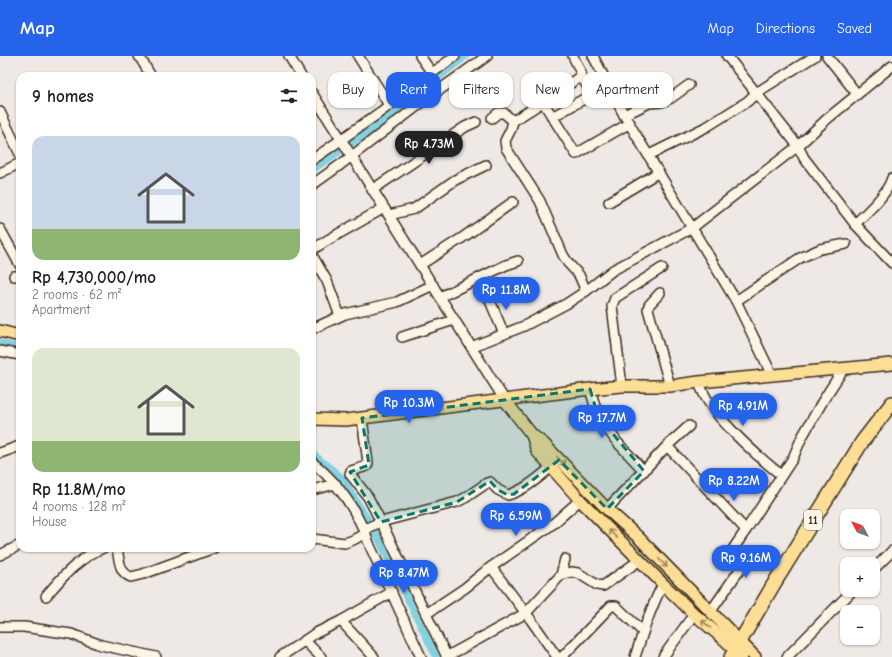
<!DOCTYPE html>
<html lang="en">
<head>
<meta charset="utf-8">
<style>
	body { margin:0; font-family:"Comic Neue",sans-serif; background:#f6f6f6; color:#202124; height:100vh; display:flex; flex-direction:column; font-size:15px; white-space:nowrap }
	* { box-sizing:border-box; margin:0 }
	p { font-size:13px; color:#757577 }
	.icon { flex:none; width:22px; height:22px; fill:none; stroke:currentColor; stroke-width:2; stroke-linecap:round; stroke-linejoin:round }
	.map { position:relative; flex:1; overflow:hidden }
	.side { position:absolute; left:16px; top:16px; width:300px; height:480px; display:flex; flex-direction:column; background:#fff; border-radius:12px; box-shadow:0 1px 3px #0004 }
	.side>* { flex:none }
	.guide { position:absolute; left:328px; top:16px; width:380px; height:36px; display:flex; gap:8px }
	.needle { width:26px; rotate:311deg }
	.fabs { position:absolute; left:840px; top:453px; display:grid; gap:8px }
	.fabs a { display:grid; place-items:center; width:40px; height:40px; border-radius:8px; background:#fff; box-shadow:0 1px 3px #0004; font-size:20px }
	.price { position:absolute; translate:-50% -34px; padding:0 9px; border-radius:14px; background:#2563eb; color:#fff; font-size:13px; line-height:26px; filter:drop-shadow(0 1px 2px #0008) }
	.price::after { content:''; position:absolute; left:50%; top:24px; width:12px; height:9px; margin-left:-6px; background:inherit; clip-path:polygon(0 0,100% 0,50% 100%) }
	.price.selected { background:#222; color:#fff }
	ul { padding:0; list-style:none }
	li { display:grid; align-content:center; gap:8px; height:212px; padding:0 16px }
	li span { display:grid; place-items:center; height:124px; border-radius:12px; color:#555 }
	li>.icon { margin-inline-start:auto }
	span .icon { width:72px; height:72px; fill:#fffc; stroke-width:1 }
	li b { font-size:17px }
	h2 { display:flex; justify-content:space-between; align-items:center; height:48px; padding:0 16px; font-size:17px }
	.tag { padding:0 14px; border-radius:12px; background:#fff; box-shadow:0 1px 3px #0004; font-size:14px; line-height:36px }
	.tag.selected { background:#2563eb; color:#fff }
	header { display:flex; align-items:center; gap:24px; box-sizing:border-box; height:56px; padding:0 20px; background:#2563eb; color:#fff }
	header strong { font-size:19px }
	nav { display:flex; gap:22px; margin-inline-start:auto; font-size:14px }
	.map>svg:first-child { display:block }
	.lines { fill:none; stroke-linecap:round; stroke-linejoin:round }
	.canal { stroke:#84d1e2; stroke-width:7 }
	.minor-casing { stroke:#3b2a1e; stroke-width:12 }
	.major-casing { stroke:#3b2a1e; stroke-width:14 }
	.highway-casing { stroke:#3b2a1e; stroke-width:16 }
	.minor { stroke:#fcf5e5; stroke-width:9 }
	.major { stroke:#fdde96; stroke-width:11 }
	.highway { stroke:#fdde96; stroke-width:13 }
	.oneway { stroke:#9c845a }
	.marked { fill:#0f766e; fill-opacity:0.2; stroke:#0f766e; stroke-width:3; stroke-dasharray:8 5; stroke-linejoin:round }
	.labels { text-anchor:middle; stroke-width:4; stroke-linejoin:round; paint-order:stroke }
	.shield { fill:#fcf5e5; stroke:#75675a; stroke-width:1 }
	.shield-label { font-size:12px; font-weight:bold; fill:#3b2a1e }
</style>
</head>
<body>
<header>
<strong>Map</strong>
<nav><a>Map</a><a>Directions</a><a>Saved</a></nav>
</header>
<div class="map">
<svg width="892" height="601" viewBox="0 0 892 601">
	<rect width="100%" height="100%" fill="#efe9e6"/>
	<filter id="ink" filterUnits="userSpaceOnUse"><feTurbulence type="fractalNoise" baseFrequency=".025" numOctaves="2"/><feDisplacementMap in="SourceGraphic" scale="8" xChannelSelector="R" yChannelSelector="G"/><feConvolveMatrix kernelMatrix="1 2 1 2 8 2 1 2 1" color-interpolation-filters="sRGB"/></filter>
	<g filter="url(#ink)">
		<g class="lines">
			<!-- canal -->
			<g class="canal">
				<path d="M312 114 374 72 466 0"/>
				<path d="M0 287 20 292"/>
				<path d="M312 397 341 421 372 470 436 601"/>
			</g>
			<defs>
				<g id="minor">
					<path d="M139 0 151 20"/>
					<path d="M289 0 301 20"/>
					<path d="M358 0 389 49"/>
					<path d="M420 0 432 17"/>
					<path d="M593 0 624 59 736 245 772 319"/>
					<path d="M727 0 798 90 804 102 855 168 892 207"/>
					<path d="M827 0 857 38"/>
					<path d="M312 37 504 343"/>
					<path d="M543 46 581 20V17L573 0"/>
					<path d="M0 56 20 98"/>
					<path d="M624 59 649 47 661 46 671 42 689 29"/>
					<path d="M552 61 591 39V36L581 20"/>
					<path d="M492 62 498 57H504L513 65 511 73 505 85 506 92 540 145 563 199 568 207 579 219 586 235"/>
					<path d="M513 65 543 46 576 98 630 67"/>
					<path d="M649 99 708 70 748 45 756 37 815 0"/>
					<path d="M312 104 379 57 455 0"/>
					<path d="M0 117 20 107"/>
					<path d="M312 129 340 109 424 45 487 0"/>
					<path d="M372 134 465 71 476 66"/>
					<path d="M609 146 659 116"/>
					<path d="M389 159 414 153 455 124 486 109"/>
					<path d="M855 168C867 156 887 139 892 122"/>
					<path d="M0 173 20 209"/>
					<path d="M312 194 326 185 384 152"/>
					<path d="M312 199 327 225 340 260"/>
					<path d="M420 209 465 180 513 146"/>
					<path d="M14 220H20"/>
					<path d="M660 237 649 249 648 253 670 330"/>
					<path d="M488 240 504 278"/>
					<path d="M440 241 506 209 518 205"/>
					<path d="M736 245 800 202 820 193 846 188"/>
					<path d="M312 273 345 258 397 246 433 229"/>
					<path d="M402 281 454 264"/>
					<path d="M471 291 524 270 566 248 586 235 613 214 692 172 798 90 827 63 892 10"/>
					<path d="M0 295 20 299"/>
					<path d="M699 326C708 357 755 398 781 419"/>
					<path d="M622 330 612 250 615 242 662 212"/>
					<path d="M590 333 598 360 617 386 644 415"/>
					<path d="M362 362 368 407 367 410 351 415 350 418 368 441 381 466 447 601"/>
					<path d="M667 390 689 370"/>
					<path d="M0 397 20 390"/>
					<path d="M312 406C340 428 358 456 370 490L421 601"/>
					<path d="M312 434 336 428"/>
					<path d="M607 453 667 390 746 474 793 402 802 381 824 343 844 312"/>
					<path d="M364 473 381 466 457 446 465 442 487 427 490 426 498 434 508 439C523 435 540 421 551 411"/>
					<path d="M312 483 345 487 353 484 366 477"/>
					<path d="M117 492C119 503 119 517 131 521L143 518 214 492"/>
					<path d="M0 499 20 489"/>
					<path d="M491 511 531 564 557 601"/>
					<path d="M873 514 892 495"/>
					<path d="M561 519 565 503"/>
					<path d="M46 540C62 521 80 501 103 492"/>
					<path d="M711 555 745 506V503L733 493 746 474"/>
					<path d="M426 558 465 532 487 514 554 467 580 444"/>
					<path d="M341 565 374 601"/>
					<path d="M0 571H24L71 578 101 589 156 601"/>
					<path d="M305 585 321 601"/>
					<path d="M280 601 316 577 341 565 392 536"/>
					<path d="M446 601 526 557 561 519 571 516 578 517 597 529 603 530 640 504"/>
					<path d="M562 601 611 550H616L643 576"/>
					<path d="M635 601C643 576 651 551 663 528"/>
					<path d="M663 601 694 558"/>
					<path d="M787 601 853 534"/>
				</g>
				<g id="major">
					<path d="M0 275 20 280"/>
					<path d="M504 343 532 379 544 388 607 453 638 481 755 601"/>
					<path d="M312 363 346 364 590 333 622 330H670L699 326 892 308"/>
					<path d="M532 379 537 395 580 444 663 528 694 558 726 585 742 601"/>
				</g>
				<path id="highway" d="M731 601 775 526 862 386 892 347"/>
			</defs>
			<!-- minor casing -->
			<use href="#minor" class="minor-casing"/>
			<!-- major casing -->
			<use href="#major" class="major-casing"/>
			<!-- highway casing -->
			<use href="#highway" class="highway-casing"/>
			<!-- minor -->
			<use href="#minor" class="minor"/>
			<!-- major -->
			<use href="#major" class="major"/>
			<!-- highway -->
			<use href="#highway" class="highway"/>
		</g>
		<!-- one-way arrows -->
		<defs><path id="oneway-shaft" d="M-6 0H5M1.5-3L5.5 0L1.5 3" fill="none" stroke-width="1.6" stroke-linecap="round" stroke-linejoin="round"/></defs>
		<g class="oneway">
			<use href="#oneway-shaft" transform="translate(561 405) rotate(46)"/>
			<use href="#oneway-shaft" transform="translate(613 478) rotate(-135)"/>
			<use href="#oneway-shaft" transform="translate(663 507) rotate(45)"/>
			<use href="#oneway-shaft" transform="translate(706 568) rotate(-140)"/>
		</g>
	</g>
	<!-- marked area -->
	<path class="marked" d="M590 333 598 360 644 415 607 453 559 404 514 438 508 439 498 434 490 425 457 446 381 466 350 416 369 409 362 362Z"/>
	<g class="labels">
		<!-- shield labels -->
		<rect class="shield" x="804" y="454" width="18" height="20" rx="3"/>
		<g class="shield-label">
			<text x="813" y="468">11</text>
		</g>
	</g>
</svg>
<div class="fabs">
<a><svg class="needle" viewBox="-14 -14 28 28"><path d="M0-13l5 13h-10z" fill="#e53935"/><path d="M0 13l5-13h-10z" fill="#757577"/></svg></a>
<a>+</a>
<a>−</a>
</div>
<b class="price selected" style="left:429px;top:109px">Rp 4.73M</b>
<b class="price" style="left:506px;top:255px">Rp 11.8M</b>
<b class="price" style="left:409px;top:368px">Rp 10.3M</b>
<b class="price" style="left:743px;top:371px">Rp 4.91M</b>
<b class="price" style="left:602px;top:383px">Rp 17.7M</b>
<b class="price" style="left:734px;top:446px">Rp 8.22M</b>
<b class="price" style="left:516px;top:481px">Rp 6.59M</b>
<b class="price" style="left:746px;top:523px">Rp 9.16M</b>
<b class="price" style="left:404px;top:538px">Rp 8.47M</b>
<div class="guide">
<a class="tag">Buy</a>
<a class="tag selected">Rent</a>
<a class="tag">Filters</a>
<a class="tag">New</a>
<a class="tag">Apartment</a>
</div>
<section class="side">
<h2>9 homes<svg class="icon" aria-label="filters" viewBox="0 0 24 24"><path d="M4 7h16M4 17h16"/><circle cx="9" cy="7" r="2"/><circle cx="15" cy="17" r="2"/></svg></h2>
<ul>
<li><span style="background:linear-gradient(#c9d6e8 75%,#8fb573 0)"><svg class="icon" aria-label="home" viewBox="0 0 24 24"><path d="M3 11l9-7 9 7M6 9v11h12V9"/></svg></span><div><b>Rp 4,730,000/mo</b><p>2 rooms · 62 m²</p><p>Apartment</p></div></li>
<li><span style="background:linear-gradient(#dfe7d0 75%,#8fb573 0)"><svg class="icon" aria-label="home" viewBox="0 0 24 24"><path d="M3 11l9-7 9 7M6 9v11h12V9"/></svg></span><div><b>Rp 11.8M/mo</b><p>4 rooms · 128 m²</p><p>House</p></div></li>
</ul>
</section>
</div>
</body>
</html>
